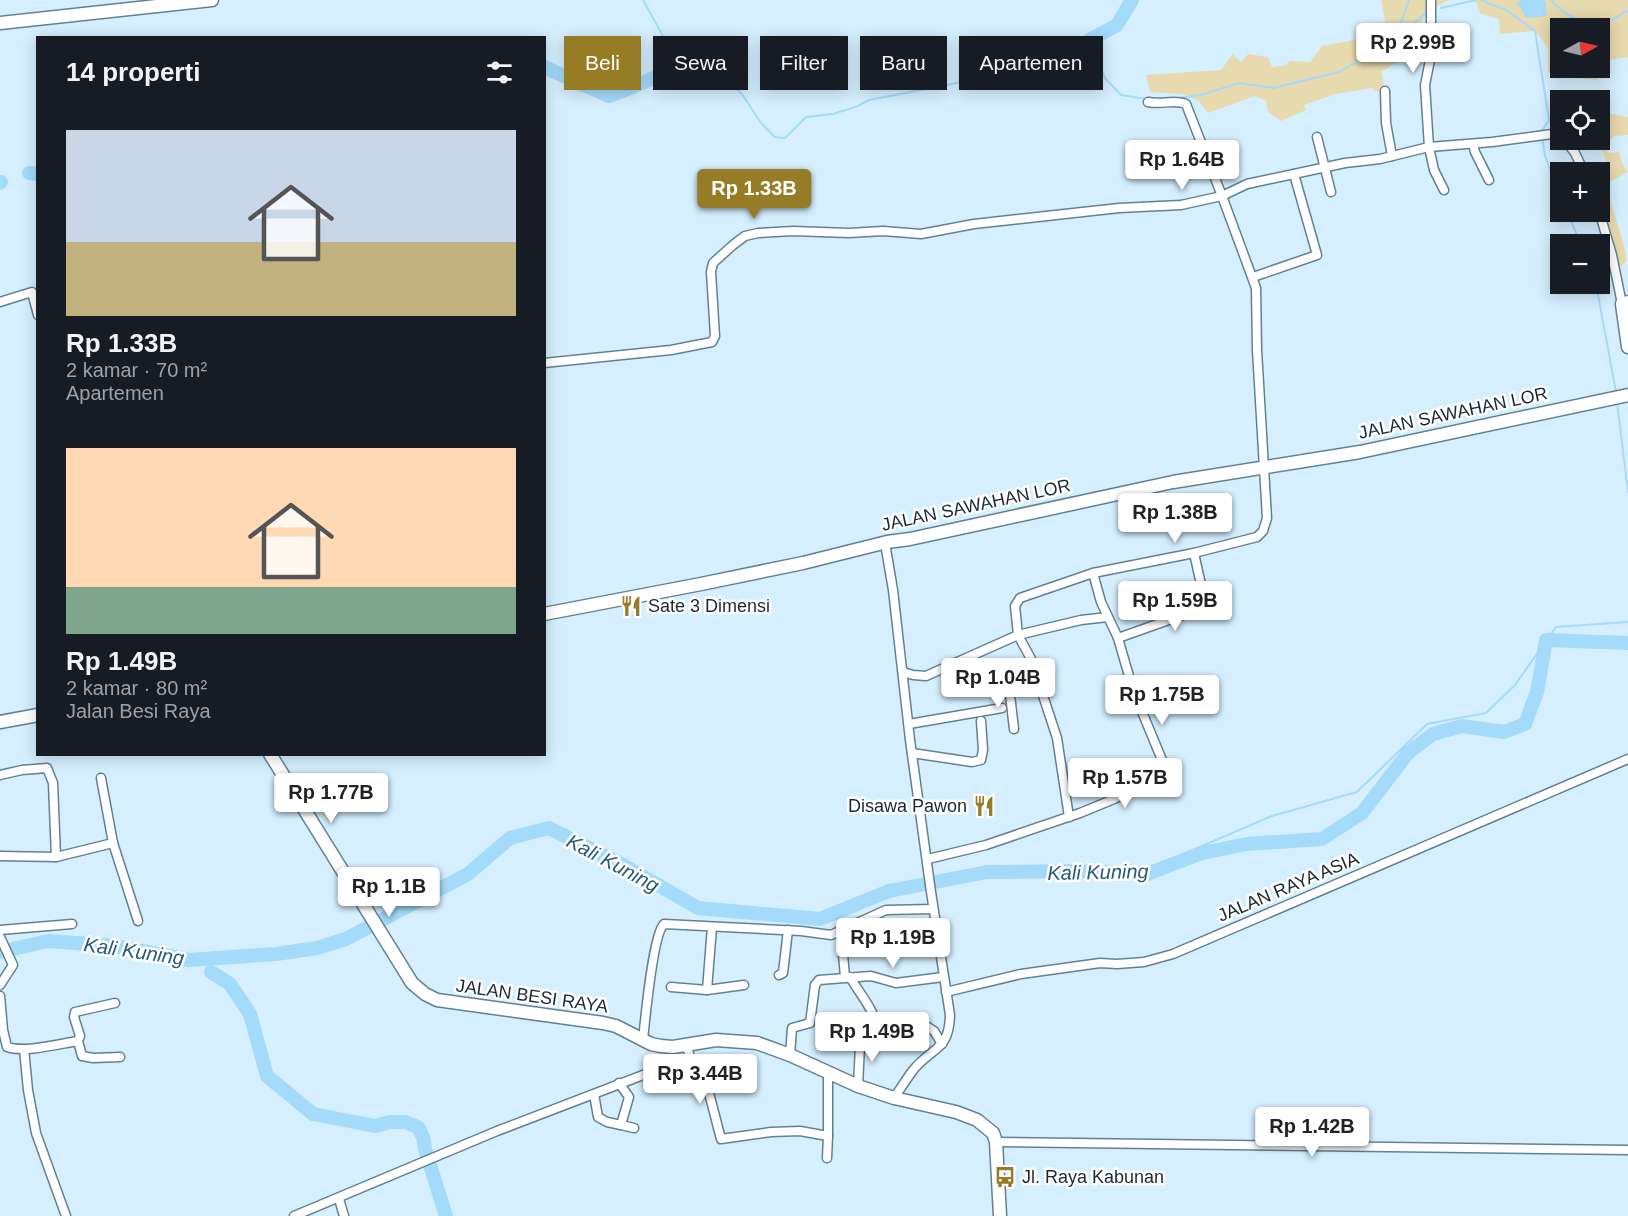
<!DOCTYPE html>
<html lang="id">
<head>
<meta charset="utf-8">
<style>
	body { margin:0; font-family:Arial,sans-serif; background:#242831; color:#f1f3f6; height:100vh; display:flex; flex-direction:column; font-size:22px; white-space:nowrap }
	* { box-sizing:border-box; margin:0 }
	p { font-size:20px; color:#9ea1a6 }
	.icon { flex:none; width:33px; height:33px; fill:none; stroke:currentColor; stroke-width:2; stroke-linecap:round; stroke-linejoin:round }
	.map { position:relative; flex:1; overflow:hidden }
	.details { position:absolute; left:36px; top:36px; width:510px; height:720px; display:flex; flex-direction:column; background:#171b24; border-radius:0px; box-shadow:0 3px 15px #0003 }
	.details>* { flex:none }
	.hud { position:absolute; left:564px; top:36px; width:570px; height:54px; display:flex; gap:12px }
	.needle { width:39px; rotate:82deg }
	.fabs { position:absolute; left:1550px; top:18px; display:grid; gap:12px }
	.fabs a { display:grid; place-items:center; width:60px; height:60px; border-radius:0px; background:#171b24; box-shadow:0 3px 15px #0003; font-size:30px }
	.price { position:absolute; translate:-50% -51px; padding:0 14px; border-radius:6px; background:#fff; color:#222; font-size:20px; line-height:39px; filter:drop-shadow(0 2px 3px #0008) }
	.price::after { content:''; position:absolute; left:50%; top:36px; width:18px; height:14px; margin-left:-9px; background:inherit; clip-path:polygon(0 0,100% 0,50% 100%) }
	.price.on { background:#967d25; color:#fff }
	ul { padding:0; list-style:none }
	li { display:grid; align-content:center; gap:12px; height:318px; padding:0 30px }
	li span { display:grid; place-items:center; height:186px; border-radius:0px; color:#555 }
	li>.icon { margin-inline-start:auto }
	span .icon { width:108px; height:108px; fill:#fffc; stroke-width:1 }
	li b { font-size:26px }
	h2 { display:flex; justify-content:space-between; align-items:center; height:72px; padding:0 30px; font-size:26px }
	.chip { padding:0 21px; border-radius:0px; background:#171b24; box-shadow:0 3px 15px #0003; font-size:21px; line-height:54px }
	.chip.on { background:#967d25; color:#fff }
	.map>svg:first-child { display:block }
	.green { fill:#e8daaf; fill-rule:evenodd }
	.water { fill:#a4dafa }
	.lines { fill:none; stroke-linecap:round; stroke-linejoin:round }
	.stream { stroke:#a4dafa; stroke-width:2 }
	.river { stroke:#a4dafa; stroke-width:14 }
	.street-casing { stroke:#638092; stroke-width:11 }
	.secondary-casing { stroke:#638092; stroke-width:15 }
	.street { stroke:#fff; stroke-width:8 }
	.secondary { stroke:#fff; stroke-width:12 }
	.labels { text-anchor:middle; stroke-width:5; stroke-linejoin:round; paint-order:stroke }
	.street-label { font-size:18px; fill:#1c2830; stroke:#fff }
	.poi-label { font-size:18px; fill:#1c2830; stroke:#fff; text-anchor:start }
	.water-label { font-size:20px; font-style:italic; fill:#265a75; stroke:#fff }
</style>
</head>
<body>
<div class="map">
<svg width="1628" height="1216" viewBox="0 0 1628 1216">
	<rect width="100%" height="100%" fill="#d5efff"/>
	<!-- green -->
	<g class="green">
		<path d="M1381 0H1450C1434 5 1425 15 1417 29L1409 32 1410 38 1399 39 1401 59 1381 72 1385 89 1375 92 1372 88 1336 94 1304 105 1306 110 1281 121 1268 112 1266 101 1255 96 1208 113 1199 101 1182 94 1150 92 1146 75 1221 70 1233 54 1241 62 1248 54 1268 57 1272 67 1285 65 1290 61 1310 62 1322 46 1354 40 1385 22Z"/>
		<path d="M1475 0H1628V57L1604 61 1597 80 1565 77 1548 72V48L1535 31 1500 34 1499 19 1481 14ZM1560 28H1599V68H1560Z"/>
		<path d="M1606 113 1628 117V135L1614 136 1605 146 1608 153 1619 152 1622 163 1628 172 1608 183C1609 208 1626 238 1626 262L1615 270 1599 211V172H1590L1607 163 1600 144 1590 143V140H1599V116Z"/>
	</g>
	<!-- water -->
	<path class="water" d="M1522 0H1545L1547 16 1526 18 1521 8 1516 3Z"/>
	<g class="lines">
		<!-- stream -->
		<g class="stream">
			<path d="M643 0 664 38 688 64 698 70 716 72 742 94 761 123 775 137 785 138 806 117 833 114 858 106 869 100 957 83 998 70 1020 59 1053 50 1079 46 1100 66 1105 78 1121 95 1146 99"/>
			<path d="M1481 0 1508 11 1535 31 1549 120 1541 132"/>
			<path d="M1551 0C1576 26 1597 33 1628 10"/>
			<path d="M1441 8 1476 0"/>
			<path d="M1395 40 1409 0"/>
			<path d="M1179 98 1201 95 1239 83 1273 88 1339 72 1395 40 1428 11"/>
			<path d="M1542 137 1545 156 1560 194"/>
			<path d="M1567 212 1581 244"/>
			<path d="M1596 284 1616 392"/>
			<path d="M1617 402 1628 492"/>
			<path d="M1140 871 1146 870 1272 816 1357 792 1427 724 1486 713 1515 685 1556 627 1628 622"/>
		</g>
		<!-- river -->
		<g class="river">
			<path d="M1079 46 1117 25 1132 0"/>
			<path d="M544 67 609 96C636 87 661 74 688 64"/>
			<path d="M29 173 38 174"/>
			<path d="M0 183 1 182"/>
			<path d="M0 952 48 941 115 946 189 960 276 954 317 948 346 939 468 874 510 838 549 828 625 866 698 908 820 919 889 891 987 872 1075 871 1147 874 1202 853 1247 844 1322 839 1362 813 1408 753 1433 734 1462 726 1504 732 1525 724 1537 692 1546 640 1628 643"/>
			<path d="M211 972 230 984 250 1014 267 1076 313 1114 375 1126 390 1122H405L418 1127 423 1137 425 1149 446 1216"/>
		</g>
		<defs>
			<g id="street">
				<path d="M1431 0V55L1425 85 1429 147 1434 170 1444 190"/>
				<path d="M1385 91 1386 123 1392 156"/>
				<path d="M1317 137 1331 192"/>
				<path d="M1565 140 1575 153 1584 172"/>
				<path d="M1473 144 1475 152 1489 180"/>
				<path d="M1599 211 1612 255 1622 304"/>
				<path d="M1253 277 1317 255 1294 174"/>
				<path d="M0 302 32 292 38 315"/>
				<path d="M544 363 671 350 712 342 715 336 711 272 713 263 733 245 745 236 758 233 793 231 849 233 883 231 921 234 974 224 1119 208 1181 205 1222 196 1186 104C1174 99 1162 105 1148 102"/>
				<path d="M885 543 893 590 910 740 931 892 950 1015C949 1050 934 1046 914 1069 907 1078 901 1088 894 1098"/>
				<path d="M1118 638 1197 610 1204 598 1194 553"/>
				<path d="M903 672 913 675 926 676 1018 635 1015 606 1020 598 1093 573 1194 553 1257 537 1263 531 1267 518 1257 350 1256 288 1222 196 1247 184 1345 163 1380 159 1429 147 1492 142 1552 134 1560 136"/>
				<path d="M909 724 1002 708"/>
				<path d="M1014 729 1009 686 1037 677"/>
				<path d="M912 753 972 762 981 760 983 750 981 721"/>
				<path d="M0 775 22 770 47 768 53 783 56 857"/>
				<path d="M101 778 113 843 138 921"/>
				<path d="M1069 817 1057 738 1031 659 1018 635 1081 620 1108 617"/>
				<path d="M0 856 56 857 113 843"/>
				<path d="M928 859 986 845 1080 813 1114 799 1167 772 1133 690 1118 638 1101 602 1093 573"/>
				<path d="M0 930 72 924"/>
				<path d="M841 931 845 977"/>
				<path d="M0 937 13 965 0 985"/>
				<path d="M779 975 783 973 788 930"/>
				<path d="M850 977C861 996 875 1010 878 1032L872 1041 860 1045 858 1086"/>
				<path d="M671 987 707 990 712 927"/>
				<path d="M707 990 744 985"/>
				<path d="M946 992 1021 974 1100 963 1117 964 1144 962 1173 954 1628 759"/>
				<path d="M0 996 3 1030 7 1047C25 1053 58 1044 78 1041"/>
				<path d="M115 1003 75 1012 74 1017 80 1036 78 1041 82 1056 93 1058 120 1057"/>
				<path d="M925 1025 934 1031 942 1044"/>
				<path d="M643 1040C645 1021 653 934 664 924L801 931 831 935 886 910 933 909"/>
				<path d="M24 1049 28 1090 36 1133 66 1216"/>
				<path d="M790 1055 792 1028 810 1023 815 985 819 980 871 976 896 983 943 977"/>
				<path d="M690 1057 709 1093 721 1139 771 1132 800 1131 828 1136 827 1158"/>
				<path d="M828 1073V1136"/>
				<path d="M619 1083 629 1097 621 1125 634 1128"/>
				<path d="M594 1094 598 1117 607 1122 621 1125"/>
				<path d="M996 1142 1628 1150"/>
				<path d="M339 1199 344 1216"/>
				<path d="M294 1216 497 1131 690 1057 686 1044"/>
			</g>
			<g id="secondary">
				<path d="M0 23 212 0"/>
				<path d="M1628 302 1622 304 1628 347"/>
				<path d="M544 614 701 584 803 563 887 542 910 539 1173 482 1360 452 1628 395"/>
				<path d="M0 722 38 715"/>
				<path d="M270 754 412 983 425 994 437 1000 603 1023 616 1026 651 1044 661 1046 673 1047 716 1040 757 1043 790 1055 858 1086 894 1098 956 1112 977 1120 993 1133 996 1142 1000 1216"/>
			</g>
		</defs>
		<!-- street casing -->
		<use href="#street" class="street-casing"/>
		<!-- secondary casing -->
		<use href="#secondary" class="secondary-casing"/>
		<!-- street -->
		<use href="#street" class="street"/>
		<!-- secondary -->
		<use href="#secondary" class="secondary"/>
	</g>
	<!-- icons -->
	<defs>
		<symbol id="restaurant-bare" viewBox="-9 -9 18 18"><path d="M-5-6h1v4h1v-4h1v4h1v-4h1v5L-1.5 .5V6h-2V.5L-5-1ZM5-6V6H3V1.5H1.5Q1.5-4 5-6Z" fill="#967d25" stroke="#fff" stroke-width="2.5" paint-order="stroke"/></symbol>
		<symbol id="bus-bare" viewBox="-9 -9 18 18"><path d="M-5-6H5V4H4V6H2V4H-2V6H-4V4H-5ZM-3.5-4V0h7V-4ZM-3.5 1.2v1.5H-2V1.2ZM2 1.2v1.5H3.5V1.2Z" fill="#967d25" stroke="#fff" stroke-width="2.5" paint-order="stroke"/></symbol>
	</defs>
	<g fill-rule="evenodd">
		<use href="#restaurant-bare" x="616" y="591" width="30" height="30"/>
		<use href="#restaurant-bare" x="969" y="791" width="30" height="30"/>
		<use href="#bus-bare" x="990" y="1162" width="30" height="30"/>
	</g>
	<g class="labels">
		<!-- street labels -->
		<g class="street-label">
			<text transform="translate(1453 413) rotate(-12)" y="6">JALAN SAWAHAN LOR</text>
			<text transform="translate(976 505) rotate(-12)" y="6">JALAN SAWAHAN LOR</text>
			<text transform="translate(1288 887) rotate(-23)" y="6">JALAN RAYA ASIA</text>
			<text transform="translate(532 996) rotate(8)" y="6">JALAN BESI RAYA</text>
		</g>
		<!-- poi labels -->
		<g class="poi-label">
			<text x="648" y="612">Sate 3 Dimensi</text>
			<text x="967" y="812" text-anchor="end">Disawa Pawon</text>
			<text x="1022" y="1183">Jl. Raya Kabunan</text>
		</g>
		<!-- water labels -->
		<g class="water-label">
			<text transform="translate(613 863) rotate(28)" y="7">Kali Kuning</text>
			<text transform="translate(1098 872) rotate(-1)" y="7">Kali Kuning</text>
			<text transform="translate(134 951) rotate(8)" y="7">Kali Kuning</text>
		</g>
	</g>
</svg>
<div class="fabs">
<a><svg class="needle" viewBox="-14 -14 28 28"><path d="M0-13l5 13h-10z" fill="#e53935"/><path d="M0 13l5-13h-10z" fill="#9ea1a6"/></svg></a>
<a><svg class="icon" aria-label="locate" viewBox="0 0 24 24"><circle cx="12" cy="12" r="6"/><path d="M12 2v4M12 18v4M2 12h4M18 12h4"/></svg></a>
<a>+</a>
<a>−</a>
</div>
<b class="price" style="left:1413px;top:74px">Rp 2.99B</b>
<b class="price" style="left:1182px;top:191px">Rp 1.64B</b>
<b class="price on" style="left:754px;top:220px">Rp 1.33B</b>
<b class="price" style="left:1175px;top:544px">Rp 1.38B</b>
<b class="price" style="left:1175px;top:632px">Rp 1.59B</b>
<b class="price" style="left:998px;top:709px">Rp 1.04B</b>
<b class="price" style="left:1162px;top:726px">Rp 1.75B</b>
<b class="price" style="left:1125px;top:809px">Rp 1.57B</b>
<b class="price" style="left:331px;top:824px">Rp 1.77B</b>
<b class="price" style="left:389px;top:918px">Rp 1.1B</b>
<b class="price" style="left:893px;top:969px">Rp 1.19B</b>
<b class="price" style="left:872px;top:1063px">Rp 1.49B</b>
<b class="price" style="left:700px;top:1105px">Rp 3.44B</b>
<b class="price" style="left:1312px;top:1158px">Rp 1.42B</b>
<div class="hud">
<a class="chip on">Beli</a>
<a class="chip">Sewa</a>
<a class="chip">Filter</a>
<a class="chip">Baru</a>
<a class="chip">Apartemen</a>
</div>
<section class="details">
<h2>14 properti<svg class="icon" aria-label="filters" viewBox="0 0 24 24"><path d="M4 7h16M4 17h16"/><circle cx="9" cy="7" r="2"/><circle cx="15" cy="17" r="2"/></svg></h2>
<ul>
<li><span style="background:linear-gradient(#c9d6e8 60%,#c2b280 0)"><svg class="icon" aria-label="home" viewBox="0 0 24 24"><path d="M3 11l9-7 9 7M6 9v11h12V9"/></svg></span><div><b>Rp 1.33B</b><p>2 kamar · 70 m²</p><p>Apartemen</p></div></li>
<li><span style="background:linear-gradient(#ffd9b3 75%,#7fa58c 0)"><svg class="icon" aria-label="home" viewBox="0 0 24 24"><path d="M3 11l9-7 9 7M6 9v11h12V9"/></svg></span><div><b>Rp 1.49B</b><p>2 kamar · 80 m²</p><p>Jalan Besi Raya</p></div></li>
</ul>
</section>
</div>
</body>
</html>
